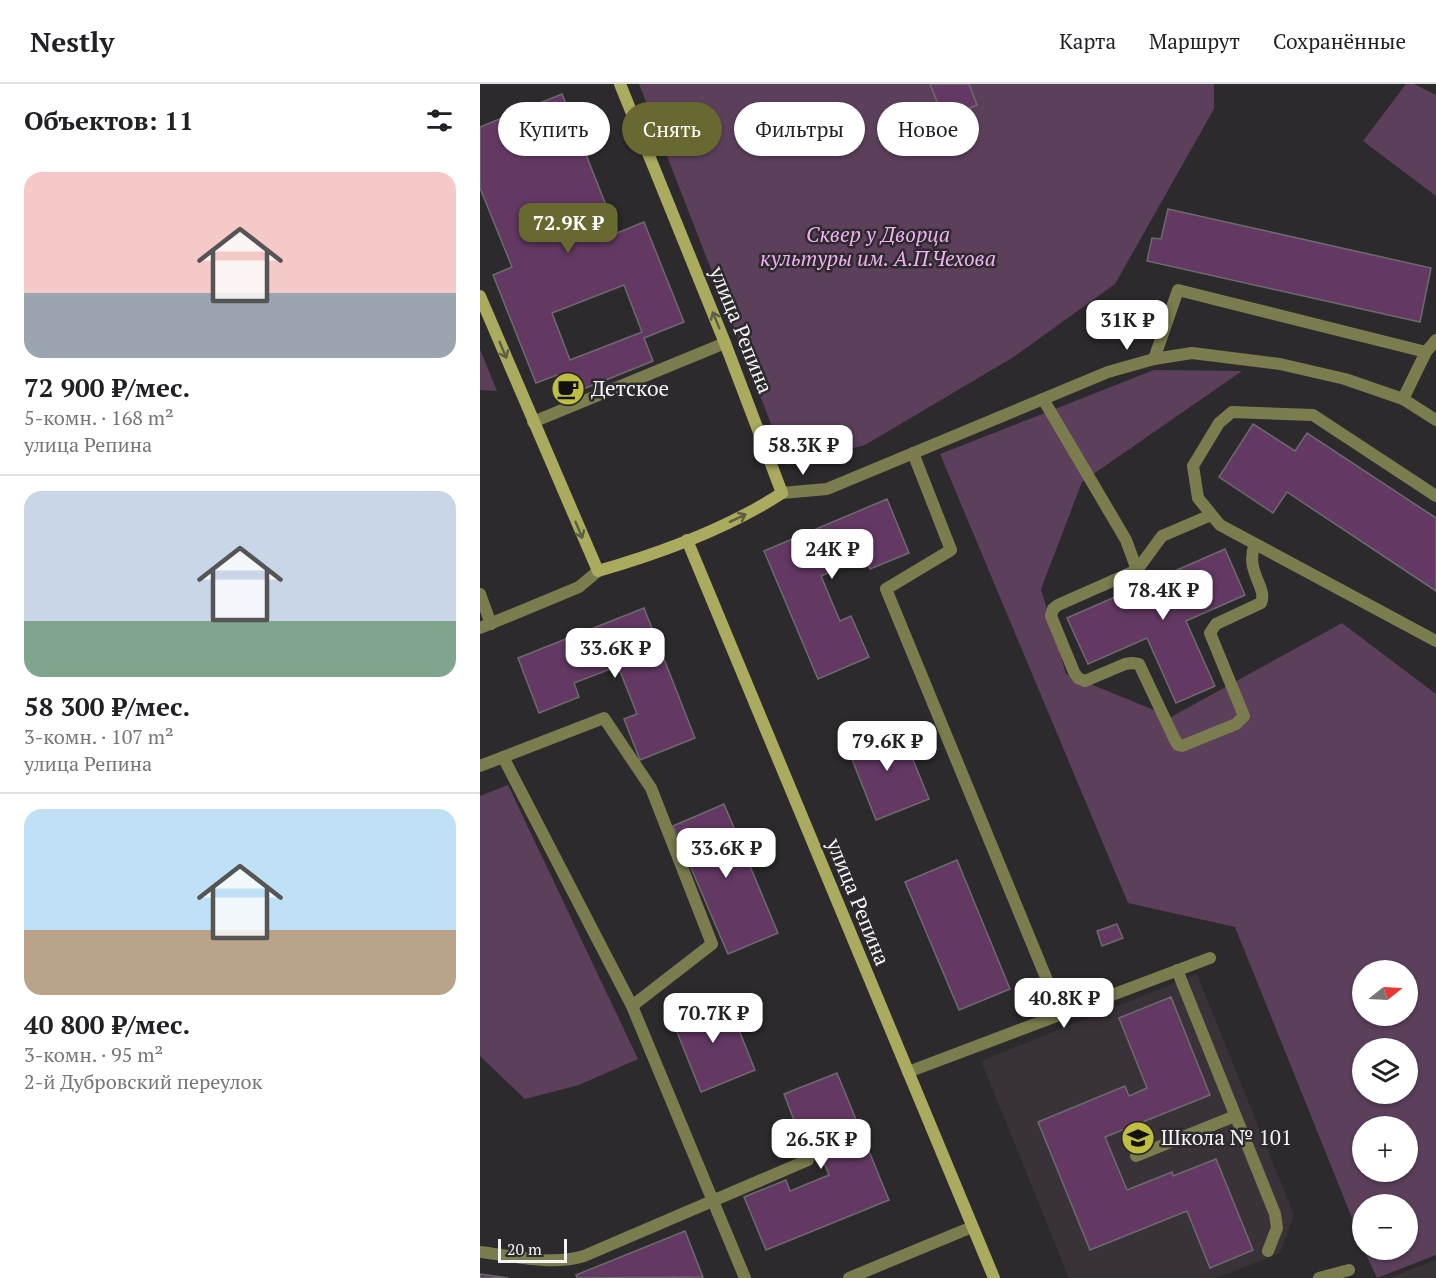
<!DOCTYPE html>
<html lang="ru">
<head>
<meta charset="utf-8">
<style>
	body { margin:0; font-family:"PT Serif",serif; background:#f6f6f6; color:#202124; height:100vh; display:flex; flex-direction:column; font-size:22px; white-space:nowrap }
	* { box-sizing:border-box; margin:0 }
	p { font-size:20px; color:#757577 }
	.icon { flex:none; width:33px; height:33px; fill:none; stroke:currentColor; stroke-width:2; stroke-linecap:round; stroke-linejoin:round }
	.map { position:relative; flex:1; overflow:hidden }
	.sheet { display:flex; flex-direction:column; background:#fff; width:480px }
	.sheet>* { flex:none }
	.top-card { position:absolute; left:18px; top:18px; width:570px; height:54px; display:flex; gap:12px }
	.needle { width:39px; rotate:72deg }
	.tools { position:absolute; left:872px; top:876px; display:grid; gap:12px }
	.tools a { display:grid; place-items:center; width:66px; height:66px; border-radius:50%; background:#fff; box-shadow:0 2px 4px #0004; font-size:30px }
	.scale { position:absolute; left:18px; bottom:15px; width:69px; box-sizing:border-box; padding-left:6px; border:3px solid #f5f3f5; border-top:0; font-size:16px; line-height:21px; white-space:nowrap; color:#f5f3f5; -webkit-text-stroke:4px #2c2a2c; paint-order:stroke }
	.price { position:absolute; translate:-50% -51px; padding:0 14px; border-radius:12px; background:#fff; color:#222; font-size:20px; line-height:39px; filter:drop-shadow(0 2px 3px #0008) }
	.price::after { content:''; position:absolute; left:50%; top:36px; width:18px; height:14px; margin-left:-9px; background:inherit; clip-path:polygon(0 0,100% 0,50% 100%) }
	.price.current { background:#686831; color:#fff }
	ul { padding:0; list-style:none }
	li { display:grid; align-content:center; gap:12px; height:318px; padding:0 24px }
	li+li { border-top:2px solid #e0e0e0 }
	li span { display:grid; place-items:center; height:186px; border-radius:18px; color:#555 }
	li>.icon { margin-inline-start:auto }
	span .icon { width:108px; height:108px; fill:#fffc; stroke-width:1 }
	li b { font-size:26px }
	h2 { display:flex; justify-content:space-between; align-items:center; height:72px; padding:0 24px; font-size:26px }
	.tag { padding:0 21px; border-radius:27px; background:#fff; box-shadow:0 2px 4px #0004; font-size:21px; line-height:54px }
	.tag.current { background:#686831; color:#fff }
	header { display:flex; align-items:center; gap:36px; box-sizing:border-box; height:84px; padding:0 30px; background:#fff; border-bottom:2px solid #e0e0e0 }
	header strong { font-size:28px }
	nav { display:flex; gap:33px; margin-inline-start:auto; font-size:21px }
	main { display:flex; flex:1; min-height:0 }
	.map>svg:first-child { display:block }
	.built { fill:#393239 }
	.green { fill:#5b3f5b; fill-rule:evenodd }
	.building { fill:#633964; stroke:#6d6a6d; stroke-width:1.5; fill-rule:evenodd }
	.lines { fill:none; stroke-linecap:round; stroke-linejoin:round }
	.service { stroke:#7c7d4e; stroke-width:12 }
	.minor { stroke:#7c7d4e; stroke-width:12 }
	.secondary { stroke:#aaab5e; stroke-width:12 }
	.oneway { stroke:#5e5e40 }
	.labels { text-anchor:middle; stroke-width:5; stroke-linejoin:round; paint-order:stroke }
	.park-label { font-size:21px; font-style:italic; fill:#f1aff2; stroke:#2c2a2c }
	.street-label { font-size:21px; fill:#f5f3f5; stroke:#2c2a2c }
	.poi-label { font-size:21px; fill:#f5f3f5; stroke:#2c2a2c; text-anchor:start }
</style>
</head>
<body>
<header>
<strong>Nestly</strong>
<nav><a>Карта</a><a>Маршрут</a><a>Сохранённые</a></nav>
</header>
<main>
<section class="sheet">
<h2>Объектов: 11<svg class="icon" aria-label="filters" viewBox="0 0 24 24"><path d="M4 7h16M4 17h16"/><circle cx="9" cy="7" r="2"/><circle cx="15" cy="17" r="2"/></svg></h2>
<ul>
<li><span style="background:linear-gradient(#f6c9c9 65%,#9aa5b1 0)"><svg class="icon" aria-label="home" viewBox="0 0 24 24"><path d="M3 11l9-7 9 7M6 9v11h12V9"/></svg></span><div><b>72 900 ₽/мес.</b><p>5-комн. · 168 m²</p><p>улица Репина</p></div></li>
<li><span style="background:linear-gradient(#c9d6e8 70%,#7fa58c 0)"><svg class="icon" aria-label="home" viewBox="0 0 24 24"><path d="M3 11l9-7 9 7M6 9v11h12V9"/></svg></span><div><b>58 300 ₽/мес.</b><p>3-комн. · 107 m²</p><p>улица Репина</p></div></li>
<li><span style="background:linear-gradient(#bfe0f5 65%,#b9a48a 0)"><svg class="icon" aria-label="home" viewBox="0 0 24 24"><path d="M3 11l9-7 9 7M6 9v11h12V9"/></svg></span><div><b>40 800 ₽/мес.</b><p>3-комн. · 95 m²</p><p>2-й Дубровский переулок</p></div></li>
</ul>
</section>
<div class="map">
<svg width="956" height="1194" viewBox="0 0 956 1194">
	<rect width="100%" height="100%" fill="#2c2a2c"/>
	<!-- built -->
	<g class="built">
		<path d="M717 890 814 1131 800 1169 737 1194H589L501 977Z"/>
		<path d="M956 1176V1194H909Z"/>
	</g>
	<!-- green -->
	<g class="green">
		<path d="M159 0H734V25L635 200 532 274 385 361 307 381Z"/>
		<path d="M926 0H934L956 11V112L883 57Z"/>
		<path d="M0 265 17 307 0 306Z"/>
		<path d="M674 286 762 287 602 398 561 505 586 590 691 633 862 539 956 610V1171L897 1194 884 1166H927V1120H882V1159L755 843 648 819 460 370ZM882 886H927V932H882ZM882 964H927V1010H882ZM882 1042H927V1088H882Z"/>
		<path d="M28 701 158 975 99 1001 45 1015 0 972V712Z"/>
	</g>
	<!-- building -->
	<g class="building">
		<path d="M450 0H489L497 21 464 35Z"/>
		<path d="M82 10 137 149 164 138 204 238 164 254 173 277 86 312 77 291 56 299 13 191 32 183 0 104V43ZM144 201 162 248 90 276 72 229Z"/>
		<path d="M688 125 951 184 940 238 667 177 672 154 681 155Z"/>
		<path d="M773 340 815 367 827 349 956 434V507L807 408 793 429 739 393Z"/>
		<path d="M407 415 429 469 390 485 385 473 341 492 360 537 371 532 389 573 338 595 284 467Z"/>
		<path d="M745 465 765 511 706 537 735 602 696 619 667 554 608 580 587 534Z"/>
		<path d="M164 524 215 654 160 676 144 635 157 630 138 582 94 599 99 613 59 629 38 574Z"/>
		<path d="M418 639 449 715 396 736 366 660Z"/>
		<path d="M244 720 298 849 248 870 193 742Z"/>
		<path d="M477 776 530 905 479 926 425 798Z"/>
		<path d="M637 840 643 854 622 862 617 847Z"/>
		<path d="M245 911 275 986 221 1008 191 933Z"/>
		<path d="M691 913 730 1011 625 1053 647 1106 692 1088 693 1092 736 1075 773 1166 730 1184 707 1127 610 1166 558 1038 645 1002 649 1012 667 1004 639 934Z"/>
		<path d="M357 989 409 1116 286 1166 264 1113 306 1096 310 1107 349 1091 332 1048 320 1052 304 1010Z"/>
		<path d="M205 1147 223 1193 97 1194 96 1191Z"/>
		<path d="M0 1190 28 1194H0Z"/>
	</g>
	<g class="lines">
		<!-- service -->
		<g class="service">
			<path d="M674 275 698 206 946 268 956 256"/>
			<path d="M563 315 646 456 657 486"/>
			<path d="M923 315 946 268"/>
			<path d="M53 338 245 259"/>
			<path d="M433 369 471 466 406 505 581 930"/>
			<path d="M956 412 833 331 752 328 739 339 713 382 718 414 740 441 956 557"/>
			<path d="M731 431 682 452 657 486 578 521 573 525 571 532 594 588 598 594 605 597 645 580 652 579 659 580 694 654 698 661 702 662 756 640 764 632 730 549 736 540 781 519C788 503 764 487 775 460"/>
			<path d="M0 510 11 540"/>
			<path d="M23 673 152 922 265 1194"/>
			<path d="M0 682 124 634 171 704 232 860 152 922"/>
			<path d="M697 886 795 1130 797 1144 788 1167"/>
			<path d="M656 1072 755 1032"/>
			<path d="M0 1168C34 1172 71 1182 104 1172L328 1076"/>
			<path d="M839 1194 869 1186"/>
		</g>
		<!-- minor -->
		<g class="minor">
			<path d="M302 409 347 405 628 288 674 275 712 269 800 280 865 295 923 315 956 336"/>
			<path d="M0 544 99 503 118 487"/>
			<path d="M428 988 730 874"/>
			<path d="M369 1194 492 1143"/>
		</g>
		<!-- secondary -->
		<g class="secondary">
			<path d="M0 212 118 487C181 469 247 445 302 409L245 259 140 0"/>
			<path d="M207 456 514 1194"/>
		</g>
	</g>
	<!-- one-way arrows -->
	<defs><path id="oneway-shaft" d="M-6 0H5M1.5-3L5.5 0L1.5 3" fill="none" stroke-width="1.6" stroke-linecap="round" stroke-linejoin="round" transform="scale(1.5)"/></defs>
	<g class="oneway">
		<use href="#oneway-shaft" transform="translate(236 236) rotate(-112)"/>
		<use href="#oneway-shaft" transform="translate(23 266) rotate(67)"/>
		<use href="#oneway-shaft" transform="translate(258 434) rotate(-25)"/>
		<use href="#oneway-shaft" transform="translate(99 446) rotate(67)"/>
	</g>
	<!-- icons -->
	<defs>
		<symbol id="cafe-disc" viewBox="-11 -11 22 22"><circle r="9.5" fill="#bfbe41" stroke="#2c2a2c"/><path d="M-5.5-4.5H6V0H3Q3 3.5 0 3.5H-2.5Q-5.5 3.5-5.5 0ZM3-3.2v2h1.7v-2ZM-6 4.5H4V6H-6Z" fill="#111"/></symbol>
		<symbol id="school-disc" viewBox="-11 -11 22 22"><circle r="9.5" fill="#bfbe41" stroke="#2c2a2c"/><path d="M0-5L7-2L0 1L-7-2ZM-4 1L0 2.5L4 1V4Q0 6-4 4Z" fill="#111"/></symbol>
	</defs>
	<g fill-rule="evenodd">
		<use href="#cafe-disc" x="69" y="286" width="38" height="38"/>
		<use href="#school-disc" x="639" y="1035" width="38" height="38"/>
	</g>
	<g class="labels">
		<!-- park labels -->
		<g class="park-label">
			<text x="398" y="158">Сквер у Дворца<tspan x="398" dy="24">культуры им. А.П.Чехова</tspan></text>
		</g>
		<!-- street labels -->
		<g class="street-label">
			<text transform="translate(261 246) rotate(68)" y="7">улица Репина</text>
			<text transform="translate(378 818) rotate(68)" y="7">улица Репина</text>
		</g>
		<!-- poi labels -->
		<g class="poi-label">
			<text x="111" y="312">Детское</text>
			<text x="681" y="1061">Школа № 101</text>
		</g>
	</g>
</svg>
<div class="tools">
<a><svg class="needle" viewBox="-14 -14 28 28"><path d="M0-13l5 13h-10z" fill="#e53935"/><path d="M0 13l5-13h-10z" fill="#757577"/></svg></a>
<a><svg class="icon" aria-label="layers" viewBox="0 0 24 24"><path d="M12 4l9 5-9 5-9-5zM3 14l9 5 9-5"/></svg></a>
<a>+</a>
<a>−</a>
</div>
<div class="scale">20 m</div>
<b class="price current" style="left:88px;top:170px">72.9K ₽</b>
<b class="price" style="left:647px;top:267px">31K ₽</b>
<b class="price" style="left:323px;top:392px">58.3K ₽</b>
<b class="price" style="left:352px;top:496px">24K ₽</b>
<b class="price" style="left:683px;top:537px">78.4K ₽</b>
<b class="price" style="left:135px;top:595px">33.6K ₽</b>
<b class="price" style="left:407px;top:688px">79.6K ₽</b>
<b class="price" style="left:246px;top:795px">33.6K ₽</b>
<b class="price" style="left:584px;top:945px">40.8K ₽</b>
<b class="price" style="left:233px;top:960px">70.7K ₽</b>
<b class="price" style="left:341px;top:1086px">26.5K ₽</b>
<div class="top-card">
<a class="tag">Купить</a>
<a class="tag current">Снять</a>
<a class="tag">Фильтры</a>
<a class="tag">Новое</a>
</div>
</div>
</main>
</body>
</html>
